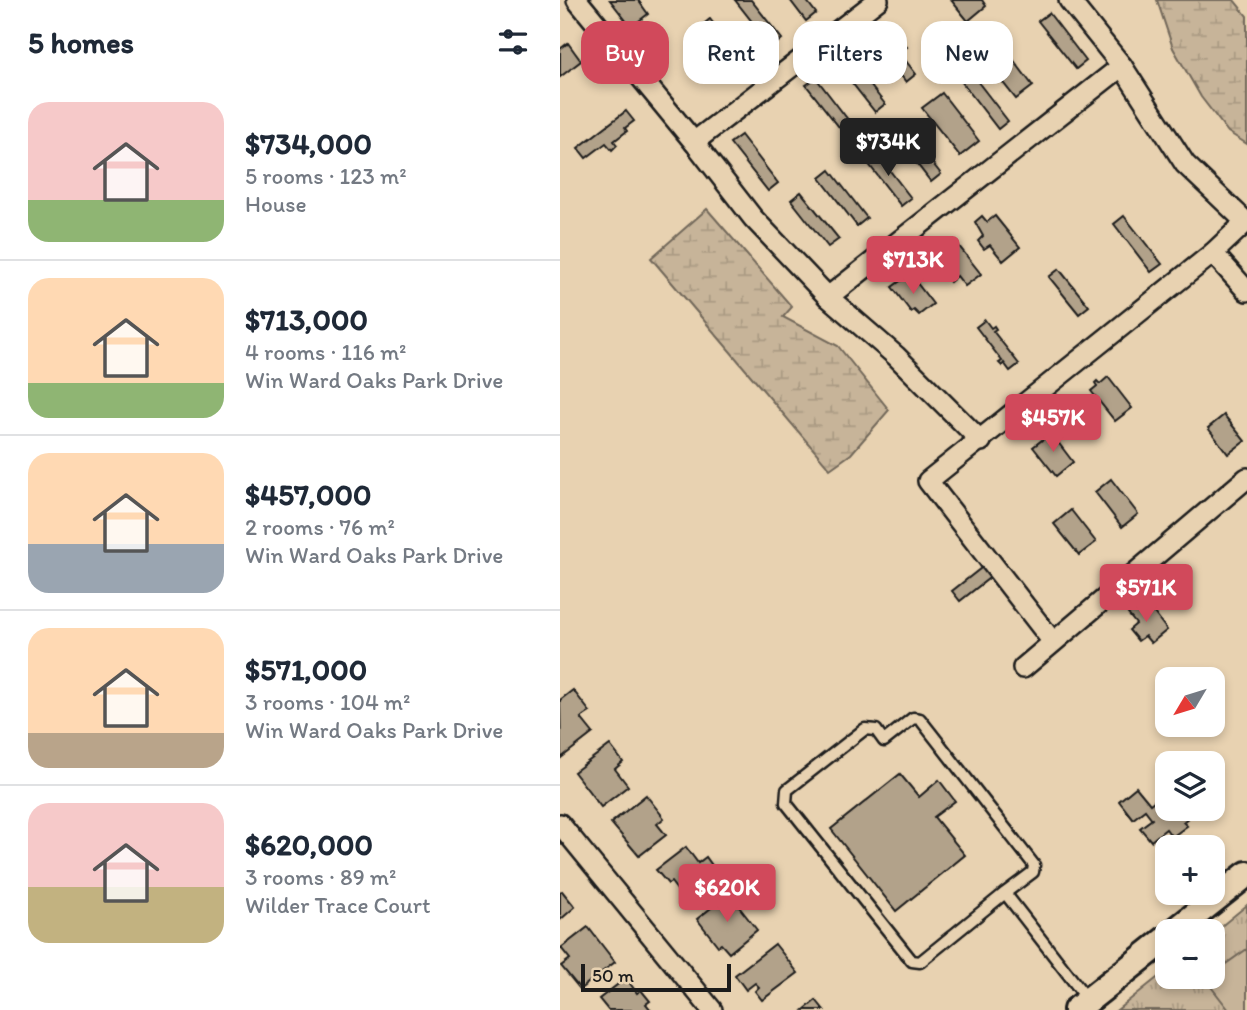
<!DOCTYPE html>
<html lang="en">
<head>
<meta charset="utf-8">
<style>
	body { margin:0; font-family:Itim,sans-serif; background:#f6f6f7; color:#1f2937; height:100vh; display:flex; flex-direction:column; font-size:26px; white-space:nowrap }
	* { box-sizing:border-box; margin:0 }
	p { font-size:23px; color:#747a83 }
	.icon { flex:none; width:38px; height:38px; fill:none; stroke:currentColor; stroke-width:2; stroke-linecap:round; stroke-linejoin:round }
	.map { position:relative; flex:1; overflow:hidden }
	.sheet { display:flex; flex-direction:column; background:#fff; width:560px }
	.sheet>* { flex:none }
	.guide { position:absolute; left:21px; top:21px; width:560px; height:63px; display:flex; gap:14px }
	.needle { width:46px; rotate:232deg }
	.fabs { position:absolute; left:595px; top:667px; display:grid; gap:14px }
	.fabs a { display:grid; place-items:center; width:70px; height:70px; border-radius:14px; background:#fff; box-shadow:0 4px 10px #0003; font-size:35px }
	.scale { position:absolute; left:21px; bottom:18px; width:150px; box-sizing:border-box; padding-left:7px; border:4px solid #1c1c1c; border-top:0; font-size:19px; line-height:24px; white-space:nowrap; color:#1c1c1c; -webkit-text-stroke:5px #e8d2b1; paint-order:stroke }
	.price { position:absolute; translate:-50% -60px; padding:0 16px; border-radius:7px; background:#d1495b; color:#fff; font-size:23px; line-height:46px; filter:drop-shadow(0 2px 4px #0008) }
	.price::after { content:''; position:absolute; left:50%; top:42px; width:21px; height:16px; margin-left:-10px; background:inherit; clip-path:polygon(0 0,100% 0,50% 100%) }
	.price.selected { background:#222; color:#fff }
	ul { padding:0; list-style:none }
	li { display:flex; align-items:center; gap:21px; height:175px; padding:0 28px }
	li+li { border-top:2px solid #e0e1e3 }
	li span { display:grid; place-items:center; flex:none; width:196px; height:140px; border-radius:21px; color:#555 }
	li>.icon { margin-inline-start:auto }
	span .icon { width:84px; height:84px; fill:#fffc; stroke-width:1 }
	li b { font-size:30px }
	h2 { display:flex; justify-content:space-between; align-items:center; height:84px; padding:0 28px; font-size:30px }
	.tag { padding:0 24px; border-radius:21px; background:#fff; box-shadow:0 4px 10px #0003; font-size:24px; line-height:63px }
	.tag.selected { background:#d1495b; color:#fff }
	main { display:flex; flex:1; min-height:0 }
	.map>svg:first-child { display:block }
	.grass { fill:url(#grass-tufts); stroke:#72685a; stroke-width:2 }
	.wetland { fill:url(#wetland-marsh); stroke:#72685a; stroke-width:2 }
	.pitch { fill:#c7b499; stroke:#72685a; stroke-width:2 }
	.building { fill:#b2a28a; stroke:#1c1c1c; stroke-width:2 }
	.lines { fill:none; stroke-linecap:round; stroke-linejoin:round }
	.service-casing { stroke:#1c1c1c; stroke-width:15 }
	.minor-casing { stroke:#1c1c1c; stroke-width:24 }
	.tertiary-casing { stroke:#1c1c1c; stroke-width:30 }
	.service { stroke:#e8d2b1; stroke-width:10 }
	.minor { stroke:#e8d2b1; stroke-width:19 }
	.tertiary { stroke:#e8d2b1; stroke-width:24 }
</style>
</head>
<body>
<main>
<section class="sheet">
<h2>5 homes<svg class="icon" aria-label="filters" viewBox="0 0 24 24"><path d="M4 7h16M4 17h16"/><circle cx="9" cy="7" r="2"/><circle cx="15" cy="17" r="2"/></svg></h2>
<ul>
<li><span style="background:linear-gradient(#f6c9c9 70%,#8fb573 0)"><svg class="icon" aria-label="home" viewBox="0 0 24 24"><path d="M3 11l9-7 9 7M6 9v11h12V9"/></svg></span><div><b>$734,000</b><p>5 rooms · 123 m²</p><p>House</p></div></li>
<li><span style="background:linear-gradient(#ffd9b3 75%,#8fb573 0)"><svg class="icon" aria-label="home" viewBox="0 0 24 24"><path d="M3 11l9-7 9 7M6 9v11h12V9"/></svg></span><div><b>$713,000</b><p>4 rooms · 116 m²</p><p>Win Ward Oaks Park Drive</p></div></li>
<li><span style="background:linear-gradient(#ffd9b3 65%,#9aa5b1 0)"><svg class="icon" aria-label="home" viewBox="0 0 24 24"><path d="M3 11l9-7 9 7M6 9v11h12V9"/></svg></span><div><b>$457,000</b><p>2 rooms · 76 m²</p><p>Win Ward Oaks Park Drive</p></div></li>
<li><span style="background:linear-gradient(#ffd9b3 75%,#b9a48a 0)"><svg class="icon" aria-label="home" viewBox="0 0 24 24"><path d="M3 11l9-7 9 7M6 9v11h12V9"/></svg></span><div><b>$571,000</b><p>3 rooms · 104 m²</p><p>Win Ward Oaks Park Drive</p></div></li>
<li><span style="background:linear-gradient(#f6c9c9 60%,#c2b280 0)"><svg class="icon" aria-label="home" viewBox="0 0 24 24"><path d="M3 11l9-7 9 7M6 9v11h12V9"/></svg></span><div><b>$620,000</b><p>3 rooms · 89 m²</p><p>Wilder Trace Court</p></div></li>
</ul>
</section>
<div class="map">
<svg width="687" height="1010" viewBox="0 0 687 1010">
	<defs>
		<pattern id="grass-tufts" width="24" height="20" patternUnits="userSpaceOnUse" patternTransform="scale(1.75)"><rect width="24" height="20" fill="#c7b499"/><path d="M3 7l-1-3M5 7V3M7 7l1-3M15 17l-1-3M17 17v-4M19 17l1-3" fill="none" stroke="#aa9a83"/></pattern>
		<pattern id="wetland-marsh" width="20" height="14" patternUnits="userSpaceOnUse" patternTransform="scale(1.75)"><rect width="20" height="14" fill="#c7b499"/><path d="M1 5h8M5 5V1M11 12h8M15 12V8" fill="none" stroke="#aa9a83"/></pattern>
	</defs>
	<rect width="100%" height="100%" fill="#e8d2b1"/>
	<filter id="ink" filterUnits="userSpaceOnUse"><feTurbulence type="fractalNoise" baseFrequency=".0143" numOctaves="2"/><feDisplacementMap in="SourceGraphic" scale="14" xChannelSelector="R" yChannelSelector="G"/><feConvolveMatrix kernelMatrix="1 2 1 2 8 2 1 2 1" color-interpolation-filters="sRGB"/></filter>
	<g filter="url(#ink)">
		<!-- grass -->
		<path class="grass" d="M687 905V1010H557L607 970V976H653V933Z"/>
		<!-- wetland -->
		<g class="wetland">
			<path d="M597 0H674L687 16V144L668 132 641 97 613 48Z"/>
			<path d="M147 209 232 307 223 317 278 346 329 410 291 454 270 469 91 258Z"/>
		</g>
		<!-- pitch -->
		<path class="pitch" d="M687 949V1010H669L645 979 653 976V973Z"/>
		<!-- building -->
		<g class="building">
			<path d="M50 0H78L88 14 71 27Z"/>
			<path d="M175 0H191L222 39 212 47Z"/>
			<path d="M230 0H246L256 13 246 21Z"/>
			<path d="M391 0H422L426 6 408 21Z"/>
			<path d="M489 13 526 61 516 69 478 21Z"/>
			<path d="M150 19 187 67 177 75 140 27Z"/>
			<path d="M320 27 328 38 335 32 347 47 339 52 356 74 346 82 310 35Z"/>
			<path d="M440 42 473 86 456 99 422 56Z"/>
			<path d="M8 43 21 61 0 77V49Z"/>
			<path d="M291 61 325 104 315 112 281 69Z"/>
			<path d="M411 73 448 121 438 129 401 81Z"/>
			<path d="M256 78 299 134 290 141 246 85Z"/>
			<path d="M382 93 419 141 400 156 362 108Z"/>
			<path d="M66 111 74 121 65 128 67 131 54 141 57 145 52 150 46 143 26 158 18 148Z"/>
			<path d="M344 127 381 174 371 182 334 134Z"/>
			<path d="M181 135 218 183 208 191 170 143Z"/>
			<path d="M314 150 351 198 341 206 304 158Z"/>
			<path d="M270 170 307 218 297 226 260 178Z"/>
			<path d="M241 192 279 239 268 247 231 200Z"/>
			<path d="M422 216 427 222 435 216 460 247 443 261 430 245 424 249 418 241 423 236 415 222Z"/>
			<path d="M564 216 602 264 591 272 554 224Z"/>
			<path d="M387 245 391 251 398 245 421 274 405 286 397 276 390 282 381 270 388 265 379 250Z"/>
			<path d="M499 269 529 306 519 314 489 277Z"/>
			<path d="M346 277 349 281 353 278 373 304 359 315 354 310 351 312 332 287Z"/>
			<path d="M425 320 431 328 434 326 436 329 433 331 459 364 450 371 444 363 442 366 439 363 442 361 416 327Z"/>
			<path d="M548 377 572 408 555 421 531 391 537 386 535 383 537 381 540 384Z"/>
			<path d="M518 403 536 426 528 432 510 409Z"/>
			<path d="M664 415 685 441 668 454 648 428Z"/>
			<path d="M491 433 513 462 496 476 473 447Z"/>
			<path d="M551 479 578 514 562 527 535 492Z"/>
			<path d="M511 510 536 542 519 555 494 524Z"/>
			<path d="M425 565 433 575 400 601 392 591Z"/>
			<path d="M585 601 607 630 591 643 585 636 578 641 569 630 576 624 568 614Z"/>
			<path d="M13 690 30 712 21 718 33 733 1 758 0 700Z"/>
			<path d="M50 745 63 762 55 769 68 786 41 807 14 772Z"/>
			<path d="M340 774 359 797 379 780 395 801 374 817 405 855 336 911 271 829Z"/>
			<path d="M576 787 590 804 607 791V808H640L623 822 627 826 612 837 606 829 591 841 580 828 592 819 585 810 573 819 559 801Z"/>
			<path d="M86 795 104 818 97 824 106 835 79 856 51 823Z"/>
			<path d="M126 847 138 863 146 857 154 868 147 874 154 882 127 903 111 882 108 884 96 870Z"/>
			<path d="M2 891 15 907 0 920V892Z"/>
			<path d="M169 894 197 930 169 953 161 944 158 946 137 919Z"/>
			<path d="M28 927 55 962 20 989 1 966 10 959 1 948Z"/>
			<path d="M215 944 238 973 202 1000 195 991 199 987 195 983 186 990 175 975Z"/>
			<path d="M66 978 77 993 81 990 90 1001 86 1004 91 1010H48L39 999Z"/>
			<path d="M256 1000 264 1010H244Z"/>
		</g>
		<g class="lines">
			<defs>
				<path id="service" d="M445 893 473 872 474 865 360 719 353 718 324 741 316 730 305 729 227 790 226 803 352 961 360 962 445 893 528 1000"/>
				<g id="minor">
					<path d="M17 0 134 142 318 0"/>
					<path d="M509 0 562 66 625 164 687 223"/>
					<path d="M134 142 193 218 268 297 562 66"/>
					<path d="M653 253 686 222"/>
					<path d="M268 297 336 356 421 441"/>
					<path d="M493 642 368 481 653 253 687 291"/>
					<path d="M463 668 687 478"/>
					<path d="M0 824 152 1010"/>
				</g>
				<g id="tertiary">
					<path d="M615 931 687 874"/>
					<path d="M516 1010 607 938"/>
				</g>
			</defs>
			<!-- service casing -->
			<use href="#service" class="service-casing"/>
			<!-- minor casing -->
			<use href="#minor" class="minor-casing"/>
			<!-- tertiary casing -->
			<use href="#tertiary" class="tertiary-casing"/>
			<!-- service -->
			<use href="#service" class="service"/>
			<!-- minor -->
			<use href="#minor" class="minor"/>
			<!-- tertiary -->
			<use href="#tertiary" class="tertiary"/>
		</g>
	</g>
</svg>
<div class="fabs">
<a><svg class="needle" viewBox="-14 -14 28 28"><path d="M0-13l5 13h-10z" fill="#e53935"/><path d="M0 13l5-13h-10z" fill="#747a83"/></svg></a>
<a><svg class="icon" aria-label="layers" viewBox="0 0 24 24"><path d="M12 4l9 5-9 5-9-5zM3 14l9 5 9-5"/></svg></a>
<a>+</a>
<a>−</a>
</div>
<div class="scale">50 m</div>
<b class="price selected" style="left:328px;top:178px">$734K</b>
<b class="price" style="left:353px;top:296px">$713K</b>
<b class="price" style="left:493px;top:454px">$457K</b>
<b class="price" style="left:586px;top:624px">$571K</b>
<b class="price" style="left:167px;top:924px">$620K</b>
<div class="guide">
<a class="tag selected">Buy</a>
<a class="tag">Rent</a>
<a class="tag">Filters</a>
<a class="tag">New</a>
</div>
</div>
</main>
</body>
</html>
